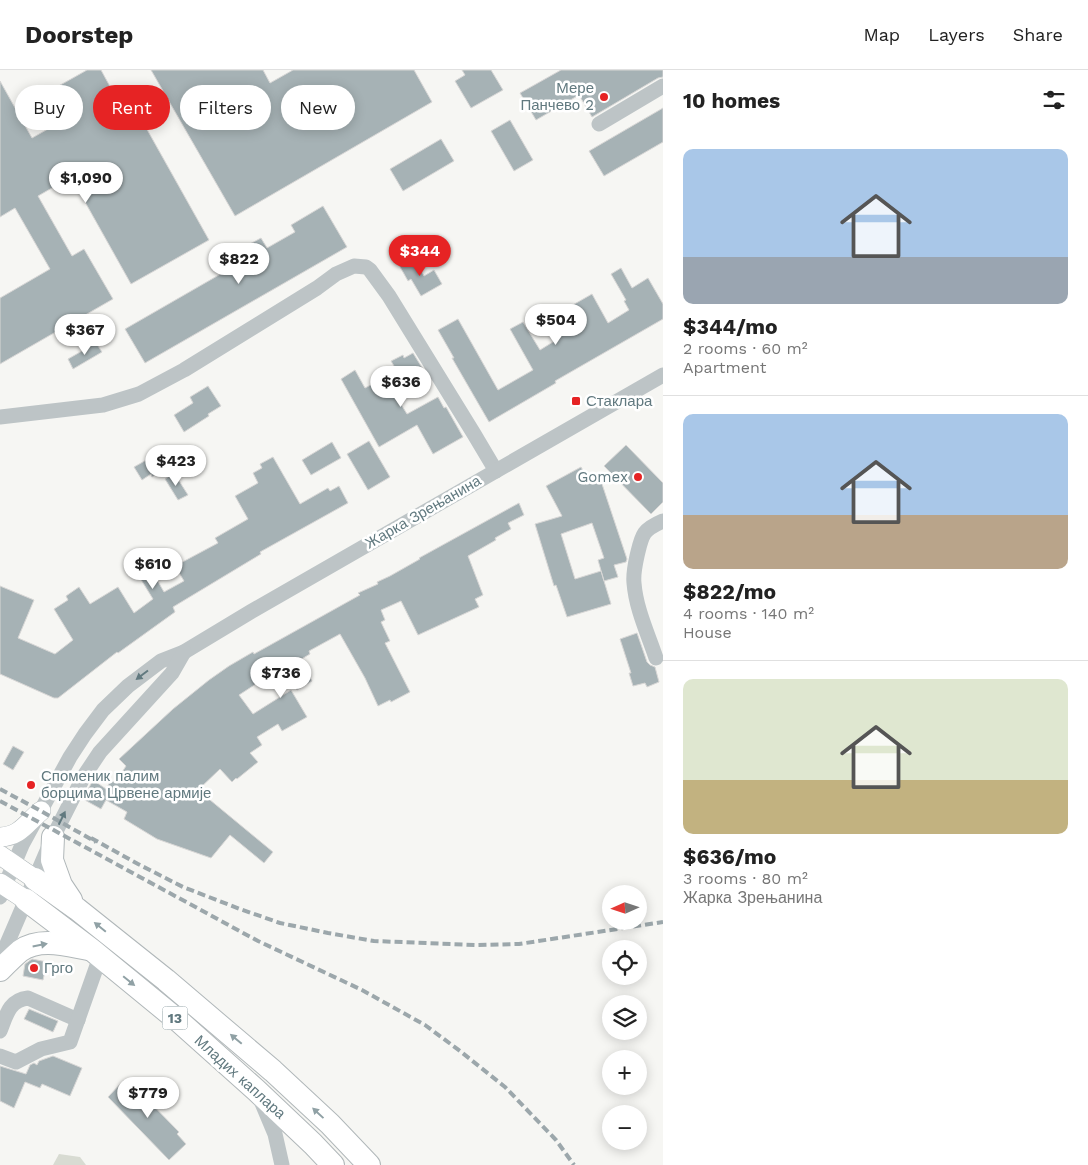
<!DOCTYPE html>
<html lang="en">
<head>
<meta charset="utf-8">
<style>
	body { margin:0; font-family:"Work Sans",sans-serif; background:#f6f6f6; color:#222; height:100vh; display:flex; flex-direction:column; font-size:19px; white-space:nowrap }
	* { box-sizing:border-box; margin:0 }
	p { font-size:16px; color:#767676 }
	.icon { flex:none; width:28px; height:28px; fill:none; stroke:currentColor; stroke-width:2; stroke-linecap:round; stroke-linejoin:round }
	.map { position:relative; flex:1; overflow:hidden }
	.side { display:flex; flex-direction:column; background:#fff; width:425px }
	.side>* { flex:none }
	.banner { position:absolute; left:15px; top:15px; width:475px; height:45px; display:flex; gap:10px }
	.needle { width:32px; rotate:267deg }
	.fabs { position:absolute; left:602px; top:815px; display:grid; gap:10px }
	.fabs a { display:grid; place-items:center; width:45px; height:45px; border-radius:50%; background:#fff; box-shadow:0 2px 12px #0003; font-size:25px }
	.price { position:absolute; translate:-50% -42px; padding:0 11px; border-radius:18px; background:#fff; color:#222; font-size:16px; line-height:32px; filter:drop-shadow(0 1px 2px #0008) }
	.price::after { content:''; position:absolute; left:50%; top:30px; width:15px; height:11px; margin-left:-8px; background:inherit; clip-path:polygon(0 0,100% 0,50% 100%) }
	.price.current { background:#e62324; color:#fff }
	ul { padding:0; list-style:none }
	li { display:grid; align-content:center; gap:10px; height:265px; padding:0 20px }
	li+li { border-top:1px solid #e0e0e0 }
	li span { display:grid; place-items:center; height:155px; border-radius:10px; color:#555 }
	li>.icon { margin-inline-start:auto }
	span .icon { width:90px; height:90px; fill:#fffc; stroke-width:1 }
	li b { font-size:21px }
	h2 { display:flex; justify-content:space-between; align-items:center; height:60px; padding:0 20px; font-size:21px }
	.pill { padding:0 18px; border-radius:22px; background:#fff; box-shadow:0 2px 12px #0003; font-size:18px; line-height:45px }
	.pill.current { background:#e62324; color:#fff }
	header { display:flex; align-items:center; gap:30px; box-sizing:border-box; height:70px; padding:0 25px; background:#fff; border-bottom:1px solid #e0e0e0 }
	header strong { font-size:24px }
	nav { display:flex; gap:28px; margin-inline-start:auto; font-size:18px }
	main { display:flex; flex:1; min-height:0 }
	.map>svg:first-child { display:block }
	.green { fill:#d8dbd2 }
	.building { fill:#a6b2b5; stroke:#d8d7d6; fill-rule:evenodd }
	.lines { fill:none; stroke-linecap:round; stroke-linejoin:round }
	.major-casing { stroke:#aeb6b9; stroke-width:20 }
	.highway-casing { stroke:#b0b7b9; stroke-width:24 }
	.minor { stroke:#bdc4c6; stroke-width:15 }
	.major { stroke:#fff; stroke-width:19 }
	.highway { stroke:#fff; stroke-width:22 }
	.rail { stroke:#9ca7ab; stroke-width:4; stroke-dasharray:8 4; stroke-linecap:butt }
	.oneway { fill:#61797f }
	.oneway2 { fill:#90a1a5 }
	.poi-dot { fill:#e62324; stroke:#fff; stroke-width:2 }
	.labels { text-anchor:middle; stroke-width:5; stroke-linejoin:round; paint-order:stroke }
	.shield { fill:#fff; stroke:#90a1a5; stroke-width:1 }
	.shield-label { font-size:14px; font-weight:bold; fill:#61797f }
	.poi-label { font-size:15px; fill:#61797f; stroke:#fff; text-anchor:start }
	.street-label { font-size:15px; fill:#61797f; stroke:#fff }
</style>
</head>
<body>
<header>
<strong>Doorstep</strong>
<nav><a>Map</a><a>Layers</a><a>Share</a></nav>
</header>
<main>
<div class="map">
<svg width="663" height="1095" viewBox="0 0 663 1095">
	<rect width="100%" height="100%" fill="#f6f6f3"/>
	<!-- green -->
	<path class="green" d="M59 1084 80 1087 86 1095H53Z"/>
	<!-- building -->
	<g class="building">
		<path d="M87 0H101L125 44 135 38 209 170 131 214 71 107 38 126 72 186 84 179 113 229 0 294V228L50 199 15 138 0 147V11L32 68 55 55 39 27Z"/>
		<path d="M151 0H263L270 13 293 0H414L432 32 235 146Z"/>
		<path d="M462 0H491L503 20 471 38 455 11 465 5Z"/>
		<path d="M561 0H663V7L658 8 592 47 579 25 536 50 520 23Z"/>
		<path d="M663 38V72L604 106 589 81Z"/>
		<path d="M510 50 533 90 514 101 491 61Z"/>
		<path d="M441 69 454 91 403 121 390 99Z"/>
		<path d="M323 136 347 177 145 293 125 259 238 194 235 189 251 180 248 175 261 168 267 178 295 162 291 155Z"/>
		<path d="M413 187 424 206 434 200 442 214 421 226 411 209 408 211 399 195Z"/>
		<path d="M621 198 632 218 648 208 663 234V249L555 311 556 313 489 352 452 288H454L438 260 458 249 498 320 533 300 510 259 523 252 540 280 561 267 550 248 592 224 608 253 629 240 624 231 626 230 611 204Z"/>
		<path d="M96 273 102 282 73 299 68 289Z"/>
		<path d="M413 283 426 304 394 323 407 344 438 327 444 338 446 337 463 367 433 384 417 355 379 377 341 309 355 300 365 318 397 301 391 291 403 285 404 288Z"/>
		<path d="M208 316 221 336 208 344 209 346 184 362 174 345 193 333 190 327Z"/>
		<path d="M369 371 390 407 368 420 347 384Z"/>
		<path d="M332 372 341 388 311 405 302 390Z"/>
		<path d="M626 375 663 413V432L651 444 604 396Z"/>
		<path d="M157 384 166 398 152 407 151 404 142 410 134 397Z"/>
		<path d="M273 387 300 434 328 418 330 421 339 416 348 433 260 482 261 484 173 537 175 542 118 583 117 582 58 628H54L0 604V516L34 530 18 568 55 584 73 570 54 539 68 530 66 526 79 517 90 534 118 517 134 543 153 529 137 503 149 496 164 522 184 511 175 496 218 473 215 468 248 449 235 426 258 413 253 403 262 398 260 394Z"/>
		<path d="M581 397 589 411 598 402 627 489 626 492 614 495 618 507 604 511 611 534 567 547 556 515 554 516 535 454 562 446 546 416ZM592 453 604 488 598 490 604 511 601 501 575 509 561 464Z"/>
		<path d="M174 403 188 425 178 430 165 409Z"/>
		<path d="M519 433 524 445 508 453 511 459 495 468 496 470 468 486 483 525 475 529 479 537 418 565 401 531 381 540 385 550 381 552 390 571 385 573 410 622 391 632 390 630 378 636 365 608 340 564 309 581 310 584 300 590 312 611 297 620 281 592 255 607 259 612 239 625 253 644 291 620 307 647 282 661 278 654 257 667 262 675 250 683 258 692 237 709 236 708 232 712 220 699 198 720 273 782 264 793 230 765 211 788 157 769 124 749 127 742 106 730 101 739 83 729 93 710 106 719 111 710 115 713 126 696 119 689 173 639 209 610 229 596 253 582 254 584 360 525 358 523 378 514 377 512 390 506 420 489 419 488Z"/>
		<path d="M637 563 647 592 650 595 655 597 659 612 647 617 645 613 633 616 629 603H631L620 569Z"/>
		<path d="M13 676 24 682 13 700 3 694Z"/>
		<path d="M32 889 47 892 43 910 23 906 25 894Z"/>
		<path d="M29 939 58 951 53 962 24 949Z"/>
		<path d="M53 986 82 998 70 1026 42 1014 40 1018 25 1012 14 1038 0 1031V996L26 1004 30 995 34 993 37 995 39 991Z"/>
		<path d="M124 1010 132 1018 134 1016 179 1062 177 1064 186 1074 169 1090 108 1027Z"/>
	</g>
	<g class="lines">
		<defs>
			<g id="major">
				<path d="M0 767C21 766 26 753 41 741"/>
				<path d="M0 785 35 809"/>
				<path d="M0 813 26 830"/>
			</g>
			<g id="highway">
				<path d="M53 767 52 790 61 815 71 830"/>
				<path d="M35 809 77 839 166 910 273 1001 330 1054 369 1095"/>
				<path d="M26 830 92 880 181 953 256 1020 313 1074 333 1095"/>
				<path d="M0 900C6 894 13 887 20 881 40 867 66 875 88 879"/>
			</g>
		</defs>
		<!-- major casing -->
		<use href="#major" class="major-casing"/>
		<!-- highway casing -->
		<use href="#highway" class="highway-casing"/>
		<!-- minor -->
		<g class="minor">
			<path d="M599 54 663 16"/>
			<path d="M0 347 103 335 139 324 184 300 317 218 336 204 354 196 366 197 370 200 389 226 474 364 496 401"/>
			<path d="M656 588C648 564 636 539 634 513 633 504 635 495 637 486 642 465 642 460 663 451"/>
			<path d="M0 827 22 775 70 687 85 664 103 640 128 616 161 591 184 582 252 541 663 305"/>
			<path d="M0 890 53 767 84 706 100 682 172 603 184 582"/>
			<path d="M0 961C6 946 9 930 28 928L78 950"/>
			<path d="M0 986 16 992 41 979 70 972 100 887"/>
			<path d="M259 1026 275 1064 282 1095"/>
		</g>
		<!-- major -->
		<use href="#major" class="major"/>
		<!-- highway -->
		<use href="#highway" class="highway"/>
		<!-- rail -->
		<g class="rail">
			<path d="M0 719 41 741 96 772"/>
			<path d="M0 731 258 871 362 920 425 955 460 981 505 1017 556 1070 574 1095"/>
			<path d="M91 768 138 794 183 817 240 839 280 853 328 863 374 871 476 875 519 874 663 852"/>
		</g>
	</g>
	<!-- one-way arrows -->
	<defs><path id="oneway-solid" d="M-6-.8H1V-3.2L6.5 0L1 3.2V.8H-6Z" transform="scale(1.25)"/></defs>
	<g class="oneway">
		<use href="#oneway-solid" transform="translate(142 605) rotate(143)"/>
		<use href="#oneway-solid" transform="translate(62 748) rotate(-64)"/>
	</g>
	<g class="oneway2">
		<use href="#oneway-solid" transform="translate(100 857) rotate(-141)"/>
		<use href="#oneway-solid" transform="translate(40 875) rotate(-11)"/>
		<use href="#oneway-solid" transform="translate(129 911) rotate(39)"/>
		<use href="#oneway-solid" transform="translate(236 969) rotate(-140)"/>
		<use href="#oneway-solid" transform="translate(318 1043) rotate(-137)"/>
	</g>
	<!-- markers -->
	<g class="poi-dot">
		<circle cx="604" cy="27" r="5"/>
		<rect x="571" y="326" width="10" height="10" rx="2.5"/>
		<circle cx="638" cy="407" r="5"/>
		<circle cx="31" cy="715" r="5"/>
		<circle cx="34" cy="898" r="5"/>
	</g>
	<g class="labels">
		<!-- shield labels -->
		<rect class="shield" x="162.5" y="936.5" width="25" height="23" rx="4"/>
		<g class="shield-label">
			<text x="175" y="953">13</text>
		</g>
		<!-- poi labels -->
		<g class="poi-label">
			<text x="594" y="23" text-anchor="end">Мере<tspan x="594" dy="17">Панчево 2</tspan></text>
			<text x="586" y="336">Стаклара</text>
			<text x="628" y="412" text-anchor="end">Gomex</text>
			<text x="41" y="711">Споменик палим<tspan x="41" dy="17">борцима Црвене армије</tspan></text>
			<text x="44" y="903">Грго</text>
		</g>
		<!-- street labels -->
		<g class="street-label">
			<text transform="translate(423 442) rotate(-30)" y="5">Жарка Зрењанина</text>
			<text transform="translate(240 1007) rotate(42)" y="5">Младих каплара</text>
		</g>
	</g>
</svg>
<div class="fabs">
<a><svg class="needle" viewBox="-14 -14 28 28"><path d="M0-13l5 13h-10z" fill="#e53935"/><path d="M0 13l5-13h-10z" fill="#767676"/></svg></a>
<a><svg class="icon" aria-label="locate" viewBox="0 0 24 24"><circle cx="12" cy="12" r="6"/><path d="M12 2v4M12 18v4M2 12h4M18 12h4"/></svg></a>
<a><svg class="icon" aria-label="layers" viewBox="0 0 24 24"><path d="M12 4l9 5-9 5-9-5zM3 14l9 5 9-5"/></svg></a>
<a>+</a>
<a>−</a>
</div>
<b class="price" style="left:86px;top:134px">$1,090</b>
<b class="price current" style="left:420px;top:207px">$344</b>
<b class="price" style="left:239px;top:215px">$822</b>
<b class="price" style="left:556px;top:276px">$504</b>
<b class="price" style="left:85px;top:286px">$367</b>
<b class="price" style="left:401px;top:338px">$636</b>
<b class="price" style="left:176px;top:417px">$423</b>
<b class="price" style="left:153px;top:520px">$610</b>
<b class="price" style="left:281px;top:629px">$736</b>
<b class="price" style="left:148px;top:1049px">$779</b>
<div class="banner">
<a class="pill">Buy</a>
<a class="pill current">Rent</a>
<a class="pill">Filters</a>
<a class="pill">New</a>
</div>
</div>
<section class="side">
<h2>10 homes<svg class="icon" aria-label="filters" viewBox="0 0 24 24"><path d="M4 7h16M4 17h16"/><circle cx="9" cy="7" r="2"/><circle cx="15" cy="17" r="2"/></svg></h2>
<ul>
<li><span style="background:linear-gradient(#a9c7e8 70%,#9aa5b1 0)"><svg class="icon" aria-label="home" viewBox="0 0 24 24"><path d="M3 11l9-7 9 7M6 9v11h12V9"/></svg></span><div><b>$344/mo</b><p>2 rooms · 60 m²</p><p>Apartment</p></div></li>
<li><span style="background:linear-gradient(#a9c7e8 65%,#b9a48a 0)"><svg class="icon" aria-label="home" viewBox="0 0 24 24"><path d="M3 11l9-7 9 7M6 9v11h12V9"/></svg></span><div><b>$822/mo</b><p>4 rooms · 140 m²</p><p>House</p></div></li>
<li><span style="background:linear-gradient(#dfe7d0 65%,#c2b280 0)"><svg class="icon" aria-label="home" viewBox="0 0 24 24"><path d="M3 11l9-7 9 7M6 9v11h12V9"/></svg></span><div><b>$636/mo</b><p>3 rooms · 80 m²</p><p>Жарка Зрењанина</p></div></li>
</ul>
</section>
</main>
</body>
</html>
